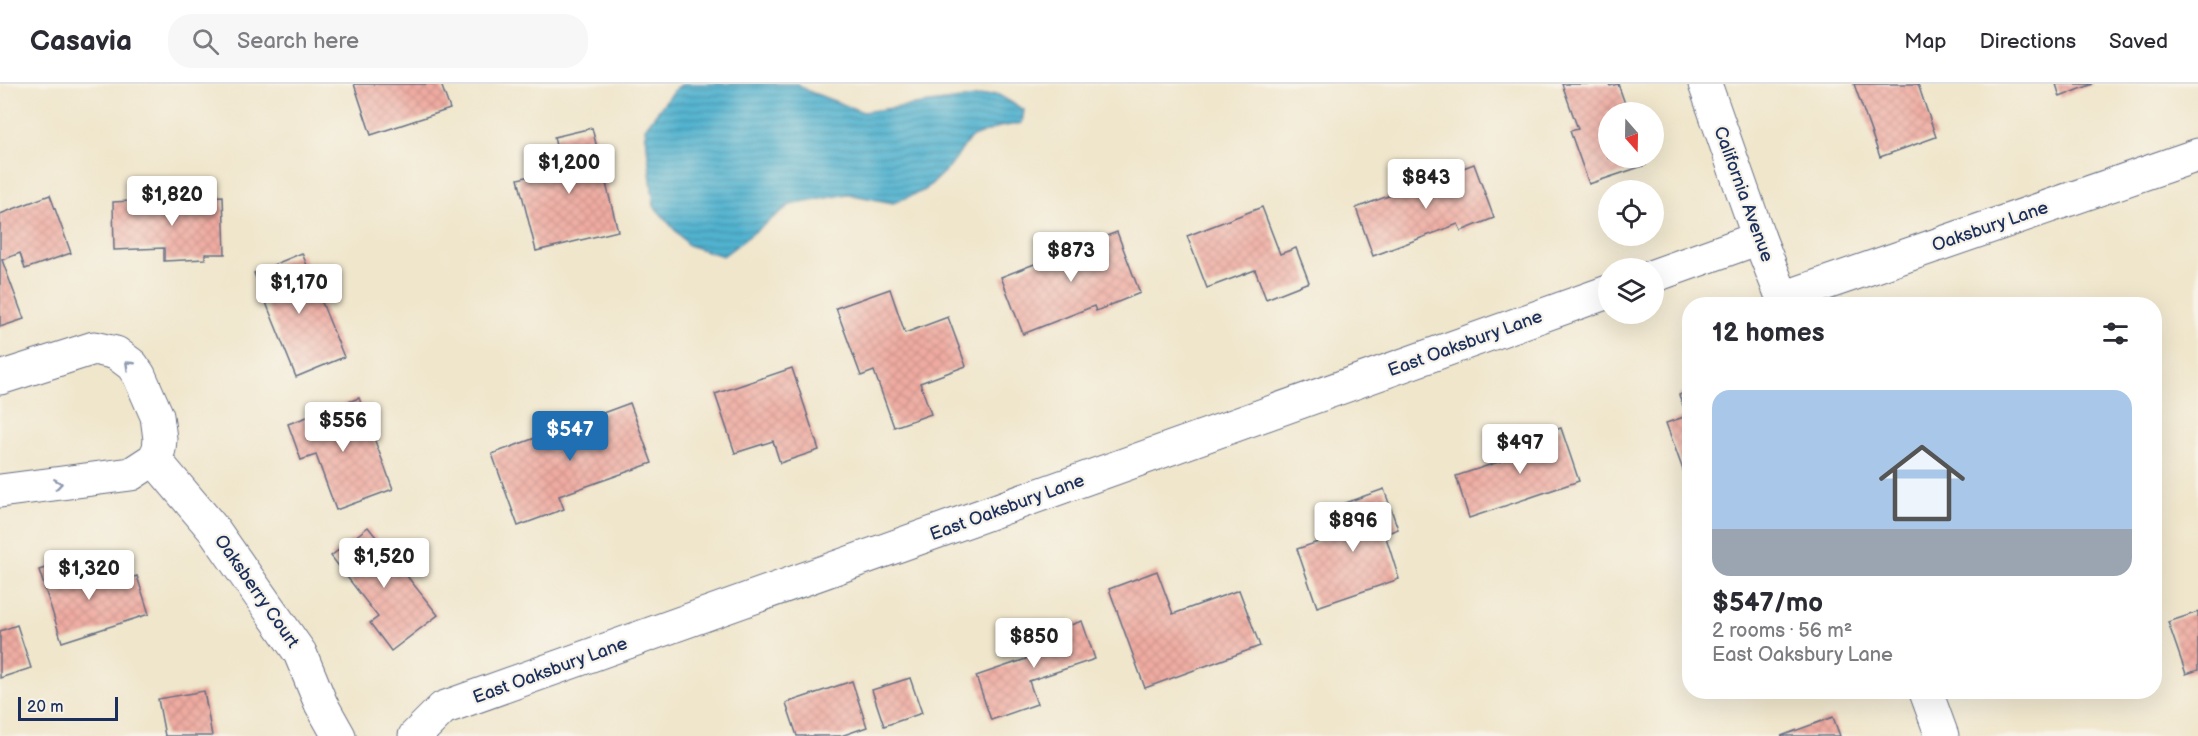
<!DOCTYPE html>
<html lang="en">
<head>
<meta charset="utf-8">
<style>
	body { margin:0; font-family:"Balsamiq Sans",sans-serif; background:#f7f7f7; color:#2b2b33; height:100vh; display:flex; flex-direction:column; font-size:22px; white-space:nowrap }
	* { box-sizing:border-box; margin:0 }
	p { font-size:20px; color:#7c7c81 }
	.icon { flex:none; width:33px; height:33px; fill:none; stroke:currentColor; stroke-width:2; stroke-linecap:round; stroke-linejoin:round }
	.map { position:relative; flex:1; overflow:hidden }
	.details { position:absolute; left:1682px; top:213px; width:480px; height:402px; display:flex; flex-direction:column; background:#fff; border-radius:24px; box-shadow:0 6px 24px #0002 }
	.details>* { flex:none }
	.needle { width:39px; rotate:160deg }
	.fabs { position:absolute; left:1598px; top:18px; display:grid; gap:12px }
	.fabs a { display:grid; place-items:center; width:66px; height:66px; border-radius:50%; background:#fff; box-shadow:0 6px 24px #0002; font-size:30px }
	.scale { position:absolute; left:18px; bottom:15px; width:100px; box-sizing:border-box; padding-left:6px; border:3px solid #1b2f5e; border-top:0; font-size:16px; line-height:21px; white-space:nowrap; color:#1b2f5e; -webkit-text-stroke:4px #f7f3e8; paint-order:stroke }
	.price { position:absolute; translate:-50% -51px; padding:0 14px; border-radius:6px; background:#fff; color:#222; font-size:20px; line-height:39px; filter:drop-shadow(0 2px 3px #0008) }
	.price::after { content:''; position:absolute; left:50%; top:36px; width:18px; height:14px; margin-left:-9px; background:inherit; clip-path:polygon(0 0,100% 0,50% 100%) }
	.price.selected { background:#1f6fb2; color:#fff }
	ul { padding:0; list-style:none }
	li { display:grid; align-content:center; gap:12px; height:318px; padding:0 30px }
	li span { display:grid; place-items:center; height:186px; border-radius:18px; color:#555 }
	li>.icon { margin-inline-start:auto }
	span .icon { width:108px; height:108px; fill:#fffc; stroke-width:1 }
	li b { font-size:26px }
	h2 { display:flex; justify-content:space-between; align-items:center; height:72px; padding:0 30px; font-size:26px }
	header { display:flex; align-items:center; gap:36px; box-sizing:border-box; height:84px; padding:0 30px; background:#fff; border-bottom:2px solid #e1e1e2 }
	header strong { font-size:28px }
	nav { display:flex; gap:33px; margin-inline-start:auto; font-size:21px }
	.search { width:420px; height:54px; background:#f7f7f7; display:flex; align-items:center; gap:15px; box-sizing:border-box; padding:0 21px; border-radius:24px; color:#7c7c81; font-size:22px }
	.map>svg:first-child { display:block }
	.water { fill:url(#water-rules); stroke:#367096; stroke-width:1.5 }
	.building { fill:url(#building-cross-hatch) }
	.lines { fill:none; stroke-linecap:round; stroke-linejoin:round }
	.minor-casing { stroke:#666f84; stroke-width:35 }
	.minor { stroke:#fff; stroke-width:33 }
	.oneway { stroke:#8d97ae }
	.labels { text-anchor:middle; stroke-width:4.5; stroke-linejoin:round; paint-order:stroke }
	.street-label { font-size:18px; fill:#1b2f5e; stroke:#f7f3e8 }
</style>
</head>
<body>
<header>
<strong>Casavia</strong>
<div class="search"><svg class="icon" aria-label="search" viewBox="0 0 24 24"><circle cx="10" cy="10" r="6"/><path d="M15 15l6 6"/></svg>Search here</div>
<nav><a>Map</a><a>Directions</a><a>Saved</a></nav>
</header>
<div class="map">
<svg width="2198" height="652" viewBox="0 0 2198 652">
	<defs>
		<pattern id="water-rules" width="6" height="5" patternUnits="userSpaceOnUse" patternTransform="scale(1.5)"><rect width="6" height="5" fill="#51b2cf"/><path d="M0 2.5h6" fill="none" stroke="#4291ab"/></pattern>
		<pattern id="building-cross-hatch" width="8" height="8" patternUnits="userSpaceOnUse" patternTransform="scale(1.5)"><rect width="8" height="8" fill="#efaba0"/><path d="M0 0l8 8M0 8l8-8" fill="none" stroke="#cc938c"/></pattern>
	</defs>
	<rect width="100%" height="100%" fill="#f7f3e8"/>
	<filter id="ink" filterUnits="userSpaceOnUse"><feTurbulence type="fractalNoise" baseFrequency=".0167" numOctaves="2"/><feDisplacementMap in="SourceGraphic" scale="12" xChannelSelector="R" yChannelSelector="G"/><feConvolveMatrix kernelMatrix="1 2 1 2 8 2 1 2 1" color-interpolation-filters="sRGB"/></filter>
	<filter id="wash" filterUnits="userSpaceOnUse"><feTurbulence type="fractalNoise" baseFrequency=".008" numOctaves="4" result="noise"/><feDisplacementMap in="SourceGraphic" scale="24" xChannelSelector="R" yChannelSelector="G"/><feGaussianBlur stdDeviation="1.35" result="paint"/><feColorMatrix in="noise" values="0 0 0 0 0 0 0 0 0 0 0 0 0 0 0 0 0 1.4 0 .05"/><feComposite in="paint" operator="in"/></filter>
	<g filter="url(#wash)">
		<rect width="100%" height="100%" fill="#f0e6cc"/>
		<!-- water -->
		<path class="water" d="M683 0H798L808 7 863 28 997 10 1024 26 1022 39 999 43 970 54 951 81 925 106 893 119 848 110 790 121 723 172 688 161 654 122 645 44 675 5Z"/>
		<g id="blocks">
			<!-- building -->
			<g class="building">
				<path d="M354 0H441L450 25 371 51Z"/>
				<path d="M1562 0H1609L1610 2 1618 0 1628 28H1608V74H1643L1646 81 1589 100 1570 47 1578 45Z"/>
				<path d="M1854 0H1918L1936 53 1880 73Z"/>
				<path d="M2056 0H2093L2060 13Z"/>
				<path d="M592 44 618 147 536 167 518 95 561 84 554 53Z"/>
				<path d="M1474 80 1494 134 1461 147 1458 140 1373 172 1356 124Z"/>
				<path d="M50 111 71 169 25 185 20 169 2 176 24 235 0 243V130Z"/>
				<path d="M223 112 225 170H205V175L164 177V164L114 166 113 118Z"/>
				<path d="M1262 123 1280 170 1296 164 1309 198 1266 215 1255 186 1207 204 1187 152Z"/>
				<path d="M1117 148 1140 209 1096 227 1094 222 1023 250 1001 193Z"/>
				<path d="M302 169 344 273 296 293 254 189Z"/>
				<path d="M890 205 905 249 948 233 966 282 920 299 931 330 894 343 874 287 861 292 836 224Z"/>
				<path d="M792 284 819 366 780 379 773 357 735 369 715 310Z"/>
				<path d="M1689 307V397H1687L1666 339 1687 332 1679 311Z"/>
				<path d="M359 314 393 405 336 426 316 371 301 376 288 340Z"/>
				<path d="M630 319 652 379 559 412 564 425 518 442 492 370Z"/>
				<path d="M1561 344 1579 397 1469 434 1456 392 1520 371 1515 359Z"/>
				<path d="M1384 405 1398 445 1385 450 1399 495 1317 523 1297 465 1351 447 1342 420Z"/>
				<path d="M368 443 438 531 391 567 370 539 378 533 331 472Z"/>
				<path d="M79 473 90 507 137 492 149 530 62 558 39 486Z"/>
				<path d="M1157 487 1173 530 1239 506 1260 562 1145 604 1109 505Z"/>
				<path d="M2198 528V586L2186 590 2168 538Z"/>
				<path d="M1082 537 1095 575 1029 597 1037 620 991 636 976 592 1026 575 1021 558Z"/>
				<path d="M17 541 31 584 0 594V547Z"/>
				<path d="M910 594 922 629 884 642 872 606Z"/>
				<path d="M852 597 867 643 841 652H797L786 619Z"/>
				<path d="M204 607 212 652H165L158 615Z"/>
				<path d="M1833 633 1840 652H1781Z"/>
			</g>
		</g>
	</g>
	<g filter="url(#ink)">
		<use href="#blocks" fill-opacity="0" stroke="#666f84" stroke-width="1.5"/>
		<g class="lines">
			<defs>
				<g id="minor">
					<path d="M1705 0 1759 154 1785 220"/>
					<path d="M1653 192 1759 154"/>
					<path d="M1783 214 2198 71"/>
					<path d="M0 294 94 264 116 269 132 281 139 291 157 332 160 355 159 365 154 375 131 390 0 407"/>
					<path d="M154 375 214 446 300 569 321 620 339 652"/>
					<path d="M1926 608 1942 652"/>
					<path d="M415 652 443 624 1608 208"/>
				</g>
			</defs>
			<!-- minor casing -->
			<use href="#minor" class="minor-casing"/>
			<!-- minor -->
			<use href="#minor" class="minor"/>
		</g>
		<!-- one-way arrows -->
		<defs><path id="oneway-chevron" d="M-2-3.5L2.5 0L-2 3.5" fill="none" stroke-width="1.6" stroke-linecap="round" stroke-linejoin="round" transform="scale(1.5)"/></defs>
		<g class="oneway">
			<use href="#oneway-chevron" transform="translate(129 281) rotate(-136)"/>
			<use href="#oneway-chevron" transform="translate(58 400) rotate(-8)"/>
		</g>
	</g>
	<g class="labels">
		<!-- street labels -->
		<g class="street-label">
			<text transform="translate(1744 110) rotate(70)" y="6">California Avenue</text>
			<text transform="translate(1990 142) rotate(-19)" y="6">Oaksbury Lane</text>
			<text transform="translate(1465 259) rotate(-20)" y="6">East Oaksbury Lane</text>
			<text transform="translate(1007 423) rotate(-20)" y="6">East Oaksbury Lane</text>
			<text transform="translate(257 507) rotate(55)" y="6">Oaksberry Court</text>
			<text transform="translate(550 586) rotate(-20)" y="6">East Oaksbury Lane</text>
		</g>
	</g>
</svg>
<div class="fabs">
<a><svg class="needle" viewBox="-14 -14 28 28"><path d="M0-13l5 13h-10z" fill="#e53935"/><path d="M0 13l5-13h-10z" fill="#7c7c81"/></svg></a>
<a><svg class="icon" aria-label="locate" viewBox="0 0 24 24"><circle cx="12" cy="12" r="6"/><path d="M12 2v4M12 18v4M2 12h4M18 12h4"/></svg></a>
<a><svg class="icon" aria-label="layers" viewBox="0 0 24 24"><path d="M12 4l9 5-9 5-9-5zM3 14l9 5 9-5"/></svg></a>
</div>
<div class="scale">20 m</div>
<b class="price" style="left:569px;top:111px">$1,200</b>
<b class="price" style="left:1426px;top:126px">$843</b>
<b class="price" style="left:172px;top:143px">$1,820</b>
<b class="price" style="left:1071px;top:199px">$873</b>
<b class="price" style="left:299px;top:231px">$1,170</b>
<b class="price" style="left:343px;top:369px">$556</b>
<b class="price selected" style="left:570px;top:378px">$547</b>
<b class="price" style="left:1520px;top:391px">$497</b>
<b class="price" style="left:1353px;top:469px">$896</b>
<b class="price" style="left:384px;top:505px">$1,520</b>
<b class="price" style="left:89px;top:517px">$1,320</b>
<b class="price" style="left:1034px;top:585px">$850</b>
<section class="details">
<h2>12 homes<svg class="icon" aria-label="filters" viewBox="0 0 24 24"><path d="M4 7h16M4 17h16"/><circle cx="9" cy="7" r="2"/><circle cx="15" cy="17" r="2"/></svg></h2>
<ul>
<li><span style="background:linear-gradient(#a9c7e8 75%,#9aa5b1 0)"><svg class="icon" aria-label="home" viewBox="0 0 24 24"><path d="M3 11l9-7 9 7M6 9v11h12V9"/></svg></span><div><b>$547/mo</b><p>2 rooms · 56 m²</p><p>East Oaksbury Lane</p></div></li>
</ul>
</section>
</div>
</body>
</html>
